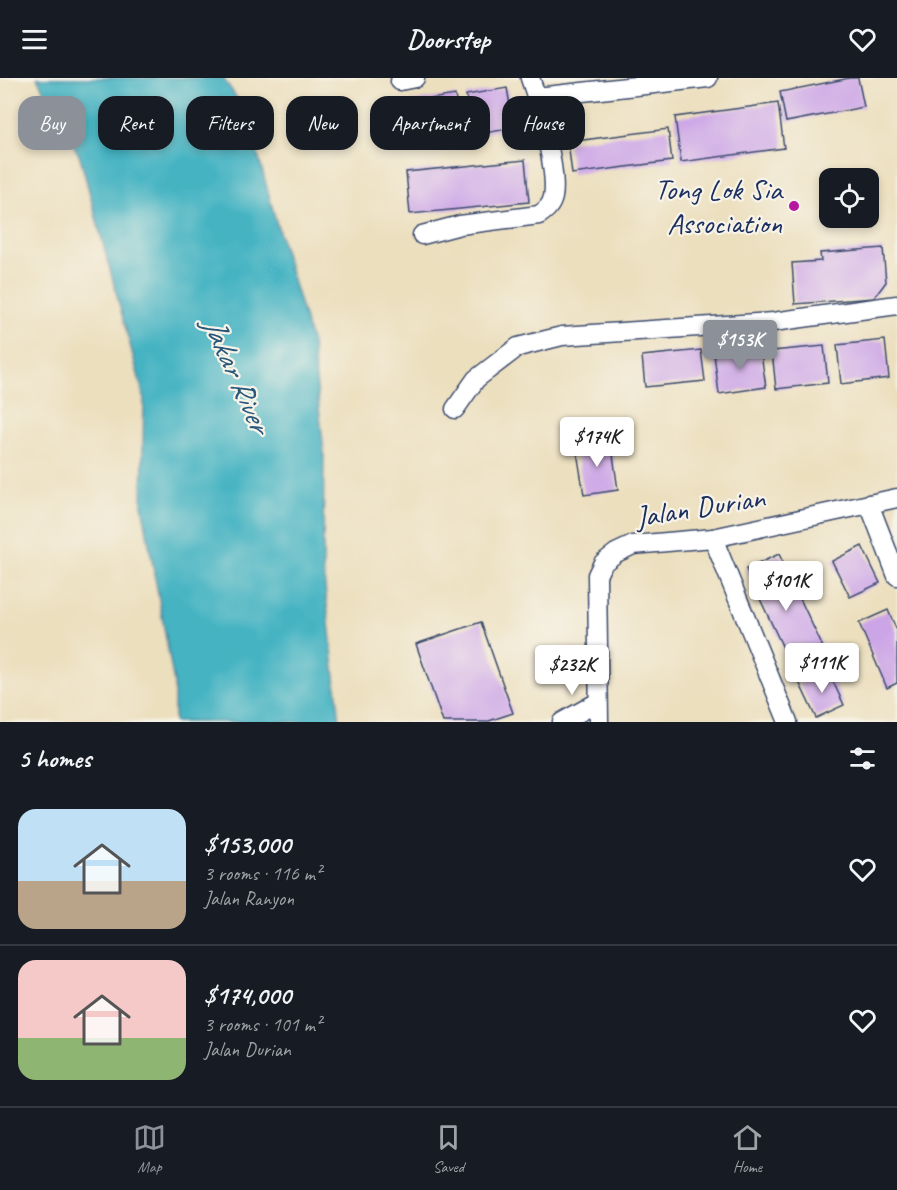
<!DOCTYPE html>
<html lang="en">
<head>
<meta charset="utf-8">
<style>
	body { margin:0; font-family:Caveat,sans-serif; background:#242831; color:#f1f3f6; height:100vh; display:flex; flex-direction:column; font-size:22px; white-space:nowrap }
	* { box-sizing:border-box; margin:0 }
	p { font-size:20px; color:#9ea1a6 }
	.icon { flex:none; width:33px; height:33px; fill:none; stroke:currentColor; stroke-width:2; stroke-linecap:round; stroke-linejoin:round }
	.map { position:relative; height:644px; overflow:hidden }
	.details { display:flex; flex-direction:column; background:#171b24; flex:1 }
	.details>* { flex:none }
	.guide { position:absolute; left:18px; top:18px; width:861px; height:54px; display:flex; gap:12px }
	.buttons { position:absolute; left:819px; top:90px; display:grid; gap:12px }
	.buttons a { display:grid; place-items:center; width:60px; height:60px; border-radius:12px; background:#171b24; box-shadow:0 3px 9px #0003; font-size:30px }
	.price { position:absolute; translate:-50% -51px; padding:0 14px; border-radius:6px; background:#fff; color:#222; font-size:20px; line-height:39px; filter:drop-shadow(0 2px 3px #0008) }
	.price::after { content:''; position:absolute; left:50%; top:36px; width:18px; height:14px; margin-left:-9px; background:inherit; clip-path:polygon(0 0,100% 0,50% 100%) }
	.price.selected { background:#8c9099; color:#fff }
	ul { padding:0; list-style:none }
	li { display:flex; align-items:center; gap:18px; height:150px; padding:0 18px }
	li+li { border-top:2px solid #363941 }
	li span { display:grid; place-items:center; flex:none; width:168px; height:120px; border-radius:18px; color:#555 }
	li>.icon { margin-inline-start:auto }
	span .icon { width:72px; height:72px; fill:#fffc; stroke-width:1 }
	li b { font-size:26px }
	h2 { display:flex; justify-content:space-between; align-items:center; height:72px; padding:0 18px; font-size:26px }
	.pill { padding:0 21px; border-radius:18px; background:#171b24; box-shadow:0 3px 9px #0003; font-size:21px; line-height:54px }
	.pill.selected { background:#8c9099; color:#fff }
	header { display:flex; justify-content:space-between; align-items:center; height:78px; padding:0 18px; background:#171b24; font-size:27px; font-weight:600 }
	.menu { display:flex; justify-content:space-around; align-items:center; height:84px; border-top:2px solid #363941; background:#171b24; font-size:16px; color:#9ea1a6 }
	.menu a { display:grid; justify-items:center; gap:3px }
	.menu .selected { color:#8c9099 }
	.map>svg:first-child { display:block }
	.water { fill:#45b3c2; stroke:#307190; stroke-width:1.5 }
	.building { fill:#cca5e7 }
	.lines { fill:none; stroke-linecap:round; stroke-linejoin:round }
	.minor-casing { stroke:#3a496c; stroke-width:21 }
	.minor { stroke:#fff; stroke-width:18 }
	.poi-dot { fill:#b5179e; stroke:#f7f3e8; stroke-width:2 }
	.labels { text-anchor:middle; stroke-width:4.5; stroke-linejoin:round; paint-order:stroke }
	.poi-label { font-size:30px; fill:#1b2f5e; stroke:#f7f3e8; text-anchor:end }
	.street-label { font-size:30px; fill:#1b2f5e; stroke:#f7f3e8 }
	.water-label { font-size:32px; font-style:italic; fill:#28577c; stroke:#f7f3e8 }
</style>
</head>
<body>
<header><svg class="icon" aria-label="menu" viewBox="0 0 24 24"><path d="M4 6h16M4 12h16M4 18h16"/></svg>Doorstep<svg class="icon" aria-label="heart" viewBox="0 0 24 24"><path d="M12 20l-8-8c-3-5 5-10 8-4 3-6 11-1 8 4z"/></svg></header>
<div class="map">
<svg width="897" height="644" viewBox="0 0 897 644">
	<rect width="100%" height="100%" fill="#f7f3e8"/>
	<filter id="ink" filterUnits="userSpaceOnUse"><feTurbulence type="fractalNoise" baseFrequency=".0167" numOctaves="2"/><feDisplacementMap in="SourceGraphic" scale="12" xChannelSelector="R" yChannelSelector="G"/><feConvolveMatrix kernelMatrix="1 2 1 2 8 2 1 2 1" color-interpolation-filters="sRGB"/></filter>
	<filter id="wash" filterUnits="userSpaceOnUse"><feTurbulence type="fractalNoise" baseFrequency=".008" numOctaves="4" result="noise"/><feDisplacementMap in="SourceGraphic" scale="24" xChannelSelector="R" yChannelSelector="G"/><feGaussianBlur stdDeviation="1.35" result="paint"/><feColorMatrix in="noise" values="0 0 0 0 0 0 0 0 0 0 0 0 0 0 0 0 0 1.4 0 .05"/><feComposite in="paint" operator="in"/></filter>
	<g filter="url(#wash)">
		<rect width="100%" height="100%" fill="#ecdfbe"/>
		<!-- water -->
		<path class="water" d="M37 0H223L246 33 282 165 312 266 324 374 323 490 340 644H174V605L142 427 144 319 80 79Z"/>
		<g id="blocks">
			<!-- building -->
			<g class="building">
				<path d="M850 0H858L864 29 786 44 780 14Z"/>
				<path d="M507 10 514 50 473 57 466 17Z"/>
				<path d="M455 17 461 55 417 62 411 24Z"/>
				<path d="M778 25 784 70 681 84 675 39Z"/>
				<path d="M668 51 672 83 572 96 568 64Z"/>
				<path d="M525 82 529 124 410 136 406 94Z"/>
				<path d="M883 170 886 204 874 220 795 226 792 185 821 183 820 175Z"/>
				<path d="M885 262 889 300 841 306 837 267Z"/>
				<path d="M824 268 828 305 776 311 772 273Z"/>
				<path d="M760 269 766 309 719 316 714 276Z"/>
				<path d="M701 272 705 303 645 309 642 278Z"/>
				<path d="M611 363 618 412 584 417 576 368Z"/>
				<path d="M862 468 880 505 850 519 832 483Z"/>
				<path d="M779 476 826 576 793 591 746 491Z"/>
				<path d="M888 532 897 553V605L887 610 859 545Z"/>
				<path d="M481 544 513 635 486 644H443L416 566Z"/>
				<path d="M827 591 844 627 816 640 799 604Z"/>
			</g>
		</g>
	</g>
	<g filter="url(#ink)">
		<use href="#blocks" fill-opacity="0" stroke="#3a496c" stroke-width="1.5"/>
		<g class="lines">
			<defs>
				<g id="minor">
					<path d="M400 3 415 0"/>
					<path d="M537 19 708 0"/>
					<path d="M422 157 460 147 539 137C546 132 551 128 553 119 558 95 539 24 530 0"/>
					<path d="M455 331 476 301 518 269 562 258 773 244 897 227"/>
					<path d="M869 426 897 498"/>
					<path d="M713 460 788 644"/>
					<path d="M562 644 598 624"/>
					<path d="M599 644 597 497 603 485 616 475 633 467 713 460 897 420"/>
				</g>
			</defs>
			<!-- minor casing -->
			<use href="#minor" class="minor-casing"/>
			<!-- minor -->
			<use href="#minor" class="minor"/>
		</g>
	</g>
	<!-- markers -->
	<circle class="poi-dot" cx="794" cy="128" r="6"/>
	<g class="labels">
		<!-- poi labels -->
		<g class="poi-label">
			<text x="782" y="121">Tong Lok Sia<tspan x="782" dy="34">Association</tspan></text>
		</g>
		<!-- street labels -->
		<g class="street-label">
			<text transform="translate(700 429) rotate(-9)" y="10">Jalan Durian</text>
		</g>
		<!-- water labels -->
		<g class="water-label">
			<text transform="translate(237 296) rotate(66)" y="11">Jakar River</text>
		</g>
	</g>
</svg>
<div class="buttons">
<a><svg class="icon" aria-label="locate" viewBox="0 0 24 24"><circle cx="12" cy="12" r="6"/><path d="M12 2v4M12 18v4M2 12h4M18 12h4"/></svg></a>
</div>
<b class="price selected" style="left:740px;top:293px">$153K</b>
<b class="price" style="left:597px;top:390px">$174K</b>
<b class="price" style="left:786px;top:534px">$101K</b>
<b class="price" style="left:822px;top:616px">$111K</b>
<b class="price" style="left:572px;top:618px">$232K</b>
<div class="guide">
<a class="pill selected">Buy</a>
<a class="pill">Rent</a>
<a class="pill">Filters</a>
<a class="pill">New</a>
<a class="pill">Apartment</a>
<a class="pill">House</a>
</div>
</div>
<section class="details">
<h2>5 homes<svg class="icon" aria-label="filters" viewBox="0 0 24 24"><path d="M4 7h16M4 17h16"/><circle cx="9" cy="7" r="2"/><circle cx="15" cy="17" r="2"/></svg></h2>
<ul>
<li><span style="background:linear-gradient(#bfe0f5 60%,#b9a48a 0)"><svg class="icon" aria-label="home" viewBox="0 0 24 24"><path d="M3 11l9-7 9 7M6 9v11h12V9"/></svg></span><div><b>$153,000</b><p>3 rooms · 116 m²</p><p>Jalan Ranyon</p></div><svg class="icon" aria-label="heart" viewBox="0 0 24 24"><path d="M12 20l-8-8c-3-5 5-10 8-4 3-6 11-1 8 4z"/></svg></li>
<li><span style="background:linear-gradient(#f6c9c9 65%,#8fb573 0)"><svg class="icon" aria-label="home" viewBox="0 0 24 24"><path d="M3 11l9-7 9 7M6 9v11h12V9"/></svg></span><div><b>$174,000</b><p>3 rooms · 101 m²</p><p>Jalan Durian</p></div><svg class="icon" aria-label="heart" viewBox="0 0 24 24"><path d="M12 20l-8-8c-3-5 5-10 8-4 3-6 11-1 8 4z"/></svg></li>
</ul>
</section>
<nav class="menu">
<a class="selected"><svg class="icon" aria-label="map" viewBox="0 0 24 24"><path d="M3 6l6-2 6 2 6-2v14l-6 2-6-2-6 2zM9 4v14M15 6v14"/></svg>Map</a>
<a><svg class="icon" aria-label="saved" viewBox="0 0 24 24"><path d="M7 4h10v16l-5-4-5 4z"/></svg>Saved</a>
<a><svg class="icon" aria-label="home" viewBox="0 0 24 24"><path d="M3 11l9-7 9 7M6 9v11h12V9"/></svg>Home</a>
</nav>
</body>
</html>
